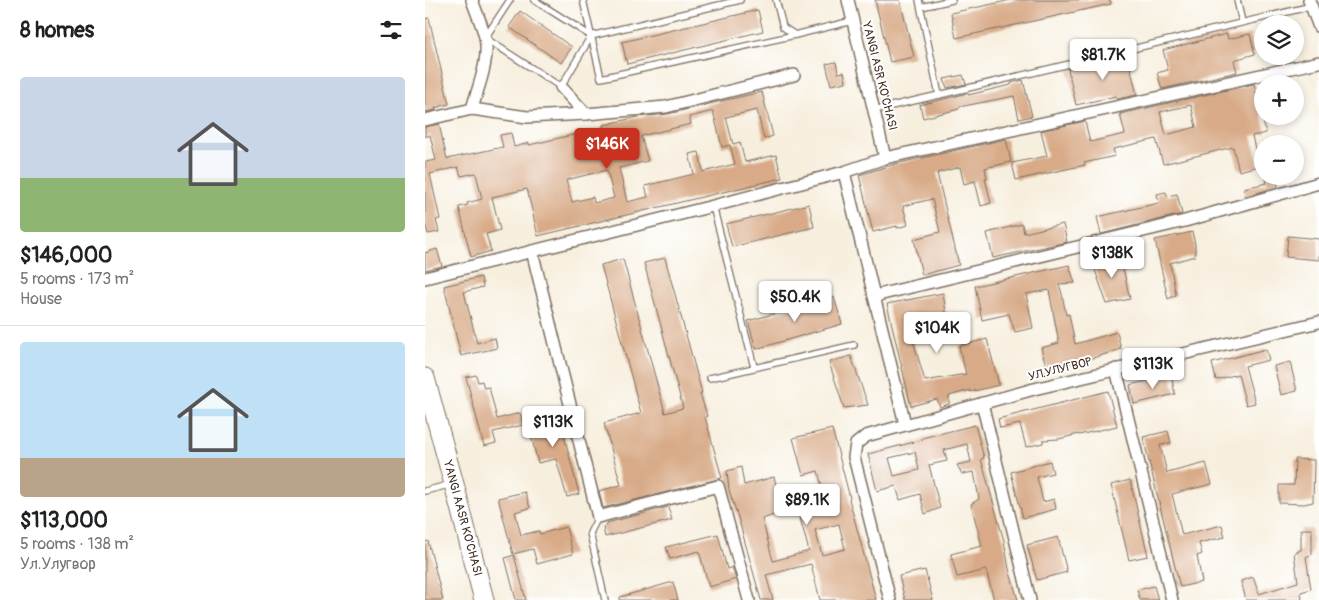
<!DOCTYPE html>
<html lang="en">
<head>
<meta charset="utf-8">
<style>
	body { margin:0; font-family:Pangolin,sans-serif; background:#f2f2f2; color:#202124; height:100vh; display:flex; flex-direction:column; font-size:19px; white-space:nowrap }
	* { box-sizing:border-box; margin:0 }
	p { font-size:16px; color:#757577 }
	.icon { flex:none; width:28px; height:28px; fill:none; stroke:currentColor; stroke-width:2; stroke-linecap:round; stroke-linejoin:round }
	.map { position:relative; flex:1; overflow:hidden }
	.side { display:flex; flex-direction:column; background:#fff; width:425px }
	.side>* { flex:none }
	.tools { position:absolute; left:829px; top:15px; display:grid; gap:10px }
	.tools a { display:grid; place-items:center; width:50px; height:50px; border-radius:50%; background:#fff; box-shadow:0 2px 8px #0003; font-size:25px }
	.price { position:absolute; translate:-50% -42px; padding:0 11px; border-radius:5px; background:#fff; color:#222; font-size:16px; line-height:32px; filter:drop-shadow(0 1px 2px #0008) }
	.price::after { content:''; position:absolute; left:50%; top:30px; width:15px; height:11px; margin-left:-8px; background:inherit; clip-path:polygon(0 0,100% 0,50% 100%) }
	.price.active { background:#c8321e; color:#fff }
	ul { padding:0; list-style:none }
	li { display:grid; align-content:center; gap:10px; height:265px; padding:0 20px }
	li+li { border-top:1px solid #e0e0e0 }
	li span { display:grid; place-items:center; height:155px; border-radius:5px; color:#555 }
	li>.icon { margin-inline-start:auto }
	span .icon { width:90px; height:90px; fill:#fffc; stroke-width:1 }
	li b { font-size:21px }
	h2 { display:flex; justify-content:space-between; align-items:center; height:60px; padding:0 20px; font-size:21px }
	main { display:flex; flex:1; min-height:0 }
	.map>svg:first-child { display:block }
	.building { fill:#d8aa87; fill-rule:evenodd }
	.lines { fill:none; stroke-linecap:round; stroke-linejoin:round }
	.service-casing { stroke:#7d6f61; stroke-width:8 }
	.minor-casing { stroke:#7d6f61; stroke-width:14 }
	.primary-casing { stroke:#7d6f61; stroke-width:21 }
	.service { stroke:#fff; stroke-width:5.5 }
	.minor { stroke:#fff; stroke-width:11 }
	.primary { stroke:#fff; stroke-width:19 }
	.labels { text-anchor:middle; stroke-width:4; stroke-linejoin:round; paint-order:stroke }
	.street-label { font-size:12px; fill:#3b2a1e; stroke:#fff }
</style>
</head>
<body>
<main>
<section class="side">
<h2>8 homes<svg class="icon" aria-label="filters" viewBox="0 0 24 24"><path d="M4 7h16M4 17h16"/><circle cx="9" cy="7" r="2"/><circle cx="15" cy="17" r="2"/></svg></h2>
<ul>
<li><span style="background:linear-gradient(#c9d6e8 65%,#8fb573 0)"><svg class="icon" aria-label="home" viewBox="0 0 24 24"><path d="M3 11l9-7 9 7M6 9v11h12V9"/></svg></span><div><b>$146,000</b><p>5 rooms · 173 m²</p><p>House</p></div></li>
<li><span style="background:linear-gradient(#bfe0f5 75%,#b9a48a 0)"><svg class="icon" aria-label="home" viewBox="0 0 24 24"><path d="M3 11l9-7 9 7M6 9v11h12V9"/></svg></span><div><b>$113,000</b><p>5 rooms · 138 m²</p><p>Ул.Улугвор</p></div></li>
</ul>
</section>
<div class="map">
<svg width="894" height="600" viewBox="0 0 894 600">
	<rect width="100%" height="100%" fill="#fff"/>
	<filter id="ink" filterUnits="userSpaceOnUse"><feTurbulence type="fractalNoise" baseFrequency=".02" numOctaves="2"/><feDisplacementMap in="SourceGraphic" scale="10" xChannelSelector="R" yChannelSelector="G"/><feConvolveMatrix kernelMatrix="1 2 1 2 8 2 1 2 1" color-interpolation-filters="sRGB"/></filter>
	<filter id="wash" filterUnits="userSpaceOnUse"><feTurbulence type="fractalNoise" baseFrequency=".0096" numOctaves="4" result="noise"/><feDisplacementMap in="SourceGraphic" scale="20" xChannelSelector="R" yChannelSelector="G"/><feGaussianBlur stdDeviation="1.12" result="paint"/><feColorMatrix in="noise" values="0 0 0 0 0 0 0 0 0 0 0 0 0 0 0 0 0 1.4 0 .05"/><feComposite in="paint" operator="in"/></filter>
	<g filter="url(#wash)">
		<rect width="100%" height="100%" fill="#f7efde"/>
		<g id="blocks">
			<!-- building -->
			<g class="building">
				<path d="M450 0H475L489 57 465 62Z"/>
				<path d="M586 0H685L686 4 531 38 526 13Z"/>
				<path d="M333 10 338 31 202 64 197 42Z"/>
				<path d="M95 11 147 47 136 63 84 27Z"/>
				<path d="M4 18 24 104 10 108 11 110 0 112V19Z"/>
				<path d="M802 34 803 39 825 34 830 54 809 60 812 72 737 89 732 73 743 70 738 50Z"/>
				<path d="M703 57 712 95 691 99V96L651 105 643 69 663 64V66Z"/>
				<path d="M411 62 413 73 419 72 421 82 406 85 401 64Z"/>
				<path d="M538 75 541 84 522 88 519 79Z"/>
				<path d="M598 80 607 116 594 119 589 96 534 107V109L498 118 495 105 543 93V95L586 85V83Z"/>
				<path d="M829 84 841 133 827 136 834 166 814 171 808 147 738 164 731 139 688 149 690 156 659 163 660 165 591 180 587 163 622 156 616 131 660 121 665 142 700 134 695 114ZM766 105 771 127 741 135 735 112Z"/>
				<path d="M337 92 348 136 339 139 332 110 301 117 308 144 315 142 320 162 351 155 357 178 113 236 102 189 67 197 75 230 61 234 66 251 46 257 34 207 43 205 42 203 57 199 51 173 36 176 33 167 5 174 15 219 11 220 14 232 3 234 0 223V162L11 160 5 135 0 137V127L14 124 22 159 78 147 75 135 86 133 89 147 104 143V145L178 128V125L213 117 243 114 297 101ZM288 111 297 147 305 145 310 164 278 172 274 152 264 154 269 174 220 186 223 197 202 202 194 168 223 161 216 136 266 124 264 117ZM182 170 189 198 169 203 168 197 147 202 141 180Z"/>
				<path d="M581 139 586 162 560 168 562 178H560L566 203 556 206 550 181 539 184 535 167 512 173 534 265 497 275 489 239 515 232 507 199 478 206 483 225 472 228V226L448 232 434 175 470 164Z"/>
				<path d="M840 176H851L853 187 820 196 819 188 842 183Z"/>
				<path d="M741 192 742 196 752 194 757 214 676 234 672 217 734 203 732 194Z"/>
				<path d="M384 204 389 227 307 247 301 224Z"/>
				<path d="M597 224 599 233 638 224 642 242 568 258 562 233Z"/>
				<path d="M767 232 770 244V256L745 263 751 295 743 299 730 240Z"/>
				<path d="M863 236 894 239V260L861 257Z"/>
				<path d="M12 249 17 266 0 270V253Z"/>
				<path d="M695 255 705 299 682 304 670 270 672 260Z"/>
				<path d="M240 258 277 393H275L282 416 280 417 297 478 178 508 174 491 196 485 179 423 216 413 176 265 198 259 240 413 258 408 219 263Z"/>
				<path d="M644 265 650 283 634 284 637 294 641 315 644 314 650 344 692 332 696 349 656 362 622 369 616 348 634 343 624 290 601 294 608 328 590 332 584 314 557 320 550 286Z"/>
				<path d="M56 277 58 287 39 292 52 343 70 338 72 348 36 356 19 286Z"/>
				<path d="M518 293 522 319 485 330 500 381 541 374 534 346 562 339 574 385 545 392V390L524 396V404L515 407 512 399 486 406 462 304Z"/>
				<path d="M409 297 417 324 331 349 323 321Z"/>
				<path d="M841 349 844 360 820 366 830 403 821 405 813 374 791 380 787 363Z"/>
				<path d="M426 356 443 405 419 408 404 362Z"/>
				<path d="M865 362 872 391 856 395 849 366Z"/>
				<path d="M51 375 53 382 57 381 59 388 64 387 72 419 95 413 98 425 68 432 71 443 59 446 41 377Z"/>
				<path d="M746 375 750 394 709 404 705 385Z"/>
				<path d="M683 391 692 426 654 435V434L634 439 618 440V443L601 447 595 424 575 428 573 419Z"/>
				<path d="M133 412 154 494 142 497 131 459 113 463 102 420Z"/>
				<path d="M550 425 559 458 556 459 579 541 584 569 593 600H569L561 570 532 577 526 554 557 546 546 504 554 499 549 472 537 474 532 465 546 462 542 444 519 450 522 461 504 465 515 508 500 514 495 494 475 500 471 486 452 491 443 454 497 440V438ZM490 452 494 470 469 476 464 458Z"/>
				<path d="M407 429 425 498 424 499 451 600H395L386 564 341 575 348 600H336L313 517 304 490 302 471 316 467 319 485 349 477 355 499 366 496 370 508 337 519 348 561 384 551 374 514 402 507 393 471 378 475 368 438ZM414 524 420 549 397 555 390 530Z"/>
				<path d="M743 431 746 443 735 445 742 473 781 463 787 484 747 494 757 535 797 525 800 537 774 543 777 554 772 556 777 582 755 587 718 437Z"/>
				<path d="M870 459 889 460 888 502 879 504 854 503V485H869Z"/>
				<path d="M625 461 628 473 612 477 618 502 629 499 631 509 598 518 586 472Z"/>
				<path d="M705 480 723 556 704 560 686 485Z"/>
				<path d="M100 492 105 508 90 512 96 535 114 531 115 534 141 527 148 554 112 564 108 549 88 554 73 498Z"/>
				<path d="M243 507 247 520 180 537 178 527 182 525V523Z"/>
				<path d="M876 529H887V554L881 557 886 589 876 592 877 600H821L816 581 828 577 834 594 873 582 869 553 876 550Z"/>
				<path d="M293 534 302 569 307 567 311 579 284 587 274 551 245 559 241 547Z"/>
				<path d="M633 537 642 572 612 580 602 545Z"/>
				<path d="M3 541 18 600H0V542Z"/>
				<path d="M89 555 101 600H91L80 558Z"/>
				<path d="M500 570 508 600H480L474 576Z"/>
				<path d="M248 582 253 600H195V597Z"/>
				<path d="M729 586 733 600H715L712 590Z"/>
			</g>
		</g>
	</g>
	<g filter="url(#ink)">
		<use href="#blocks" fill-opacity="0" stroke="#7d6f61" stroke-width="1"/>
		<g class="lines">
			<defs>
				<g id="service">
					<path d="M85 0 60 38 136 87 166 36"/>
					<path d="M109 0 166 36 315 0"/>
					<path d="M158 0 176 78 370 35"/>
					<path d="M351 0 358 27 370 35 427 21"/>
					<path d="M812 0 817 22"/>
					<path d="M496 7 527 0"/>
					<path d="M514 95 887 6"/>
					<path d="M449 110 514 95 494 0"/>
					<path d="M288 206 329 367"/>
					<path d="M285 378 429 345"/>
					<path d="M0 491 27 484"/>
					<path d="M173 517 165 533 180 600"/>
				</g>
				<g id="minor">
					<path d="M423 0 460 158"/>
					<path d="M884 0 894 27"/>
					<path d="M136 87 161 114"/>
					<path d="M47 109C53 87 65 60 60 37 57 24 51 12 47 0"/>
					<path d="M0 120 47 109 102 117 161 114 241 107 369 75"/>
					<path d="M419 172 480 424"/>
					<path d="M107 251 173 517 293 486 324 600"/>
					<path d="M0 278 288 206 419 172 460 158 894 62"/>
					<path d="M449 296 760 221 894 183"/>
					<path d="M691 369 747 600"/>
					<path d="M557 403 605 600"/>
					<path d="M465 600 429 457 431 444 441 436 609 389 894 322"/>
				</g>
				<path id="primary" d="M0 378 29 484 59 600"/>
			</defs>
			<!-- service casing -->
			<use href="#service" class="service-casing"/>
			<!-- minor casing -->
			<use href="#minor" class="minor-casing"/>
			<!-- primary casing -->
			<use href="#primary" class="primary-casing"/>
			<!-- service -->
			<use href="#service" class="service"/>
			<!-- minor -->
			<use href="#minor" class="minor"/>
			<!-- primary -->
			<use href="#primary" class="primary"/>
		</g>
	</g>
	<g class="labels">
		<!-- street labels -->
		<g class="street-label">
			<text transform="translate(455 76) rotate(76)" y="4">YANGI ASR KO'CHASI</text>
			<text transform="translate(635 369) rotate(-14)" y="4">УЛ.УЛУГВОР</text>
			<text transform="translate(38 518) rotate(75)" y="4">YANGI AASR KO'CHASI</text>
		</g>
	</g>
</svg>
<div class="tools">
<a><svg class="icon" aria-label="layers" viewBox="0 0 24 24"><path d="M12 4l9 5-9 5-9-5zM3 14l9 5 9-5"/></svg></a>
<a>+</a>
<a>−</a>
</div>
<b class="price" style="left:678px;top:81px">$81.7K</b>
<b class="price active" style="left:182px;top:170px">$146K</b>
<b class="price" style="left:687px;top:279px">$138K</b>
<b class="price" style="left:370px;top:323px">$50.4K</b>
<b class="price" style="left:512px;top:354px">$104K</b>
<b class="price" style="left:728px;top:390px">$113K</b>
<b class="price" style="left:128px;top:448px">$113K</b>
<b class="price" style="left:382px;top:526px">$89.1K</b>
</div>
</main>
</body>
</html>
